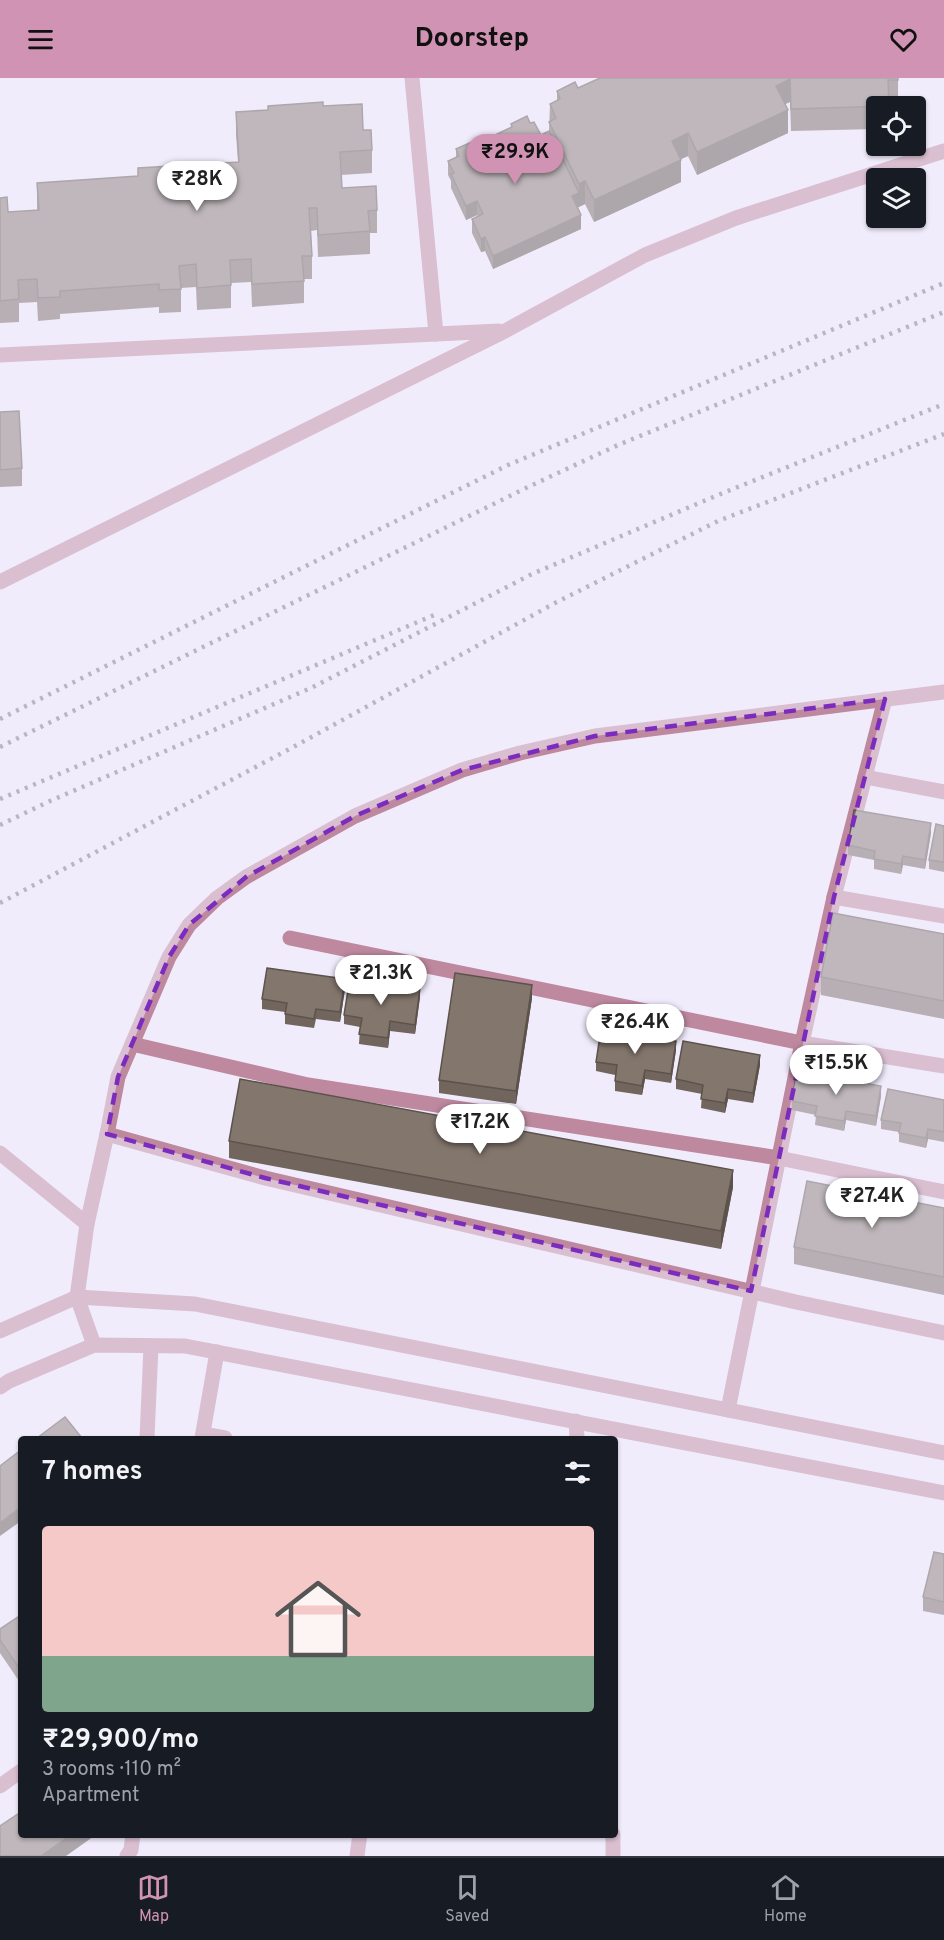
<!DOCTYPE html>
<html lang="en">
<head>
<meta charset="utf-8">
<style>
	body { margin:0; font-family:Overpass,sans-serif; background:#20242c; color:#f1f3f6; height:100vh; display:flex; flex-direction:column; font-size:22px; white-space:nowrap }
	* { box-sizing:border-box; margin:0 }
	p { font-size:20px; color:#9ea1a6 }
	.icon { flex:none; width:33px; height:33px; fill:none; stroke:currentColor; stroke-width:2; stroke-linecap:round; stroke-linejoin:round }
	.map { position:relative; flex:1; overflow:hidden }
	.details { position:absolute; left:18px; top:1358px; width:600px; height:402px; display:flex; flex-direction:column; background:#171b24; border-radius:6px; box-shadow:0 2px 4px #0004 }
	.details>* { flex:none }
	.controls { position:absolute; left:866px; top:18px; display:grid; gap:12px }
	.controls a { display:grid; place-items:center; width:60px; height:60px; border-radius:6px; background:#171b24; box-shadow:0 2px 4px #0004; font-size:30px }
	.price { position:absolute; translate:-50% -51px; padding:0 14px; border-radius:21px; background:#fff; color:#222; font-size:20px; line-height:39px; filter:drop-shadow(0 2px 3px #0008) }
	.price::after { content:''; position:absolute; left:50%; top:36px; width:18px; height:14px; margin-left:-9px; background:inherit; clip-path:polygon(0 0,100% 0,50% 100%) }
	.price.current { background:#d193b3; color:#111 }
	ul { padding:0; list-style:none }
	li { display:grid; align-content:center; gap:12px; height:318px; padding:0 24px }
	li span { display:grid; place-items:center; height:186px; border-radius:6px; color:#555 }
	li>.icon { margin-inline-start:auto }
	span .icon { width:108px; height:108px; fill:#fffc; stroke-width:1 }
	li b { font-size:26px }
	h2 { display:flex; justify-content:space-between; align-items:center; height:72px; padding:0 24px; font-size:26px }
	header { display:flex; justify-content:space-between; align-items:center; height:78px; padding:0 24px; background:#d193b3; color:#111; font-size:27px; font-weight:700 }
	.menu { display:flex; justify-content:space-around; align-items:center; height:84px; border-top:2px solid #363941; background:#171b24; font-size:16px; color:#9ea1a6 }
	.menu a { display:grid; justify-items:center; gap:3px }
	.menu .current { color:#d193b3 }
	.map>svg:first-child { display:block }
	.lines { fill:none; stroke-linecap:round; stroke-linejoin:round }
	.minor { stroke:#be889e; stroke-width:15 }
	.rail { stroke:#76737d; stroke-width:4.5; stroke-dasharray:3 6; stroke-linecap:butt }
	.wall { fill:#71655e }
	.shaded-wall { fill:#5c534c }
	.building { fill:#83766d; stroke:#5c534c; stroke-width:1.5 }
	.marked { fill:none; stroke:#7b2cbf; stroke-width:4.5; stroke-dasharray:12 8; stroke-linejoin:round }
</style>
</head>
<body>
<header><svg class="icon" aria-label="menu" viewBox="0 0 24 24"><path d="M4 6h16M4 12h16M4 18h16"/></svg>Doorstep<svg class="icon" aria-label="heart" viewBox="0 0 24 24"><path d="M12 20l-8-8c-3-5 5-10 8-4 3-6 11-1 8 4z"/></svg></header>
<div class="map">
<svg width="944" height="1778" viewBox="0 0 944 1778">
	<rect width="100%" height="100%" fill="#f1ecfc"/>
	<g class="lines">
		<!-- minor -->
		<g class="minor">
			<path d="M412 0 436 256"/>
			<path d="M0 277 499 253"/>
			<path d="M0 504 505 253 645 177 736 140 944 73"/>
			<path d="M865 699 944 714"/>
			<path d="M834 819 944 838"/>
			<path d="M290 860 802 965 944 988"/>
			<path d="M132 966 308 1007 779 1080 944 1114"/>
			<path d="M107 1056 265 1100 796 1224 944 1255"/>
			<path d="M0 1075 87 1146"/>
			<path d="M0 1253 77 1219 195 1226 944 1375"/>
			<path d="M94 1267 77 1219 87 1146 107 1056 118 999 169 879 189 847 217 820 246 799 355 738 462 692 520 675 595 658 944 614"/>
			<path d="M0 1309 9 1303 94 1267 185 1268 944 1415"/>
			<path d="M728 1332 802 965 834 819 885 621"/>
			<path d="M576 1343 577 1360"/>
			<path d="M203 1356 225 1360"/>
			<path d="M147 1360 151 1268"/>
			<path d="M202 1360 217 1274"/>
			<path d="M0 1708 21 1693"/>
			<path d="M127 1778 131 1772 133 1756"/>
			<path d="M357 1778 360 1756"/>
			<path d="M613 1778V1756"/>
		</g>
		<!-- rail -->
		<g class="rail">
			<path d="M0 641 508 387 944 205"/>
			<path d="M0 669 528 409 618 367 944 234"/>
			<path d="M0 721 439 535"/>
			<path d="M0 747 50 723 311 610 532 496 718 417 944 326"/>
			<path d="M0 825 297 667 555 525 718 443 944 356"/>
		</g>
	</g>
	<!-- wall -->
	<g class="wall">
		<path d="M898 0V25H889V28H876V51L791 53 790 24 785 26 788 55 697 97 688 78 681 81V104L594 144 585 126 577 130 581 151 493 191 485 173 481 174 472 155V141L478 139 477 137 466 142 451 110V103L448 97V83L456 80V71L474 67 511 50V46L530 45 541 57 549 53 550 26 557 23V13L643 1Z"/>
		<path d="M323 28 363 52 372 72V95L341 97 342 110 377 132V155H370V176L318 179 317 152 311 153 312 178V201H304V225L252 229 251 204 231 205V230L197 232 196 209 181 210V234L159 235V229L60 236V241L38 243 37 224 19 225V244L0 245V120L8 134 37 132V105L138 98 238 84 236 57V34Z"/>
		<path d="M0 334 22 390V408L0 409Z"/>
		<path d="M944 748V794L929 791V782Z"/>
		<path d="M931 755 925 791 903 787 901 796 874 791V782L848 777V767Z"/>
		<path d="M944 856V941L821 917V899Z"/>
		<path d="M345 911 340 944 316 941 314 950 285 946V934L262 931V921Z"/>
		<path d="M420 919 415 956 390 953 388 970 359 966 360 949 344 946V937Z"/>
		<path d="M532 920 516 1026 439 1015V1002Z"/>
		<path d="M676 972 671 1005 645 1001 642 1017 615 1013V997L596 993V984Z"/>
		<path d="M760 987 753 1025 728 1021 725 1035 701 1030 702 1016 676 1011V1001Z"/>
		<path d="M881 1018 876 1048 846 1042 844 1053 815 1047 816 1037 792 1032V1023Z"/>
		<path d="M944 1022V1064L928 1061 926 1070 899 1064V1054L881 1051V1042Z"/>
		<path d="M229 1063 733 1109 721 1171 229 1080Z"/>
		<path d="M944 1130V1217L794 1186V1169Z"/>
		<path d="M944 1476V1537L923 1533V1519Z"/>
		<path d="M21 1537V1606L0 1575V1551Z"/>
	</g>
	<!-- shaded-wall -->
	<g class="shaded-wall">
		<path d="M790 1V24L776 30V8Z"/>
		<path d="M788 32V55L697 97V74Z"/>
		<path d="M688 55V78L672 85V63Z"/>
		<path d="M681 82V104L594 144V122Z"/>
		<path d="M585 103V126L572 132V118L579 115V106Z"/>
		<path d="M477 123V137L466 142V128Z"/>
		<path d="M581 137V151L493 191V178Z"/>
		<path d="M485 159V173L481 174V161Z"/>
		<path d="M931 745V755L925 791V782Z"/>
		<path d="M903 778V787L901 796V786Z"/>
		<path d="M345 901V911L340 944V934Z"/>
		<path d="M532 907V920L516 1026V1013Z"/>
		<path d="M420 910V919L415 956V947Z"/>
		<path d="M390 943V953L388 970V960Z"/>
		<path d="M676 963V972L671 1005V996Z"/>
		<path d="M760 977V987L753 1025V1015Z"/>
		<path d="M645 992V1001L642 1017V1008Z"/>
		<path d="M881 1008V1018L876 1048V1038Z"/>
		<path d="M728 1011V1021L725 1035V1025Z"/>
		<path d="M846 1033V1042L844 1053V1043Z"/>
		<path d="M928 1051V1061L926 1070V1060Z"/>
		<path d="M733 1092V1109L721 1171V1153Z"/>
		<path d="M21 1429V1443L0 1458V1445Z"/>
		<path d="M72 1756H97L66 1778H41Z"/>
	</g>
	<!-- building -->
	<g class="building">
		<path d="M600 0H898V2H888L889 28 791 31 790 1 776 8 788 32 697 74 688 55 672 63 681 82 594 122 585 103 579 106 549 44 556 40 550 26 560 21 557 13 575 4 578 10Z"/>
		<path d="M323 24V28L362 26 363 52H371L372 72 340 74 342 110 376 108 377 132 368 133 370 153 318 157 317 130H309L312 178H302L304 203 252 206 251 181 230 182 231 207 197 210 196 186 179 188 181 211 159 212V206L60 213V219L38 220 37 201 18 202 19 221 0 223V120L7 119 8 134 39 132 37 105 138 98V90L239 84 236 34 268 32V28Z"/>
		<path d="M527 38 530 45 534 44 541 57 549 53 579 115 572 118 581 137 493 178 485 159 481 161 472 141 483 136 477 123 466 128 451 96 454 95 448 83 459 78 456 71 472 64 474 67 512 49 511 46Z"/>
		<path d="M19 333 22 390 0 392V334Z"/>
		<path d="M854 732 931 745 925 782 903 778 901 786 874 781 875 773 848 767Z"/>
		<path d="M936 746 944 748V784L929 782Z"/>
		<path d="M833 835 944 856V923L821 899Z"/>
		<path d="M267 890 345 901 340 934 316 931 314 941 285 936 287 925 262 921Z"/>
		<path d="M455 895 532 907 516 1013 439 1002Z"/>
		<path d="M350 900 420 910 415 947 390 943 388 960 359 956 362 940 344 937Z"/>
		<path d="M601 951 676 963 671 996 645 992 642 1008 615 1003 617 987 596 984Z"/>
		<path d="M683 963 760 977 753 1015 728 1011 725 1025 701 1021 703 1007 676 1001Z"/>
		<path d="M797 993 881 1008 876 1038 846 1033 844 1043 815 1038 817 1028 792 1023Z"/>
		<path d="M240 1001 733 1092 721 1153 229 1063Z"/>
		<path d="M888 1011 944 1022V1054L928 1051 926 1060 899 1055 901 1045 881 1042Z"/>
		<path d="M807 1103 944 1130V1199L794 1169Z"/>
		<path d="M65 1339 82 1360H37Z"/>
		<path d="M21 1372V1429L0 1445V1388Z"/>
		<path d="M934 1474 944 1476V1524L923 1519Z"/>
		<path d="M21 1537V1593L0 1562V1551Z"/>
		<path d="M21 1734V1756H72L41 1778H0V1748Z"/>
	</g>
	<!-- marked area -->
	<path d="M0 0H944V1778H0ZM885 621 834 819 751 1213 265 1100 107 1056 118 999 169 879 189 847 246 799 355 738 462 692 595 658Z" fill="#f1ecfc" fill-opacity=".55" fill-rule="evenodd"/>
	<path class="marked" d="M885 621 834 819 751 1213 265 1100 107 1056 118 999 169 879 189 847 246 799 355 738 462 692 595 658Z"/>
</svg>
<div class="controls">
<a><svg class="icon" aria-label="locate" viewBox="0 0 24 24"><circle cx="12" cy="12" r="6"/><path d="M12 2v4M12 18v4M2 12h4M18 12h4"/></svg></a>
<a><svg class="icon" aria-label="layers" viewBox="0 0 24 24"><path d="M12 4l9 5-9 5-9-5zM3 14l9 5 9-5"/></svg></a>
</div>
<b class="price current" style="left:515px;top:107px">₹29.9K</b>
<b class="price" style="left:197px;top:134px">₹28K</b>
<b class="price" style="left:381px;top:928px">₹21.3K</b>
<b class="price" style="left:635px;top:977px">₹26.4K</b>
<b class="price" style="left:836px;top:1018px">₹15.5K</b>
<b class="price" style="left:480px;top:1077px">₹17.2K</b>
<b class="price" style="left:872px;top:1151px">₹27.4K</b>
<section class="details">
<h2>7 homes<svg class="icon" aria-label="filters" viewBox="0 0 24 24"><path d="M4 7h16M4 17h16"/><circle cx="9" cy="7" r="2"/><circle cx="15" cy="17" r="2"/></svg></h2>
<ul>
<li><span style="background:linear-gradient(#f6c9c9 70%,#7fa58c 0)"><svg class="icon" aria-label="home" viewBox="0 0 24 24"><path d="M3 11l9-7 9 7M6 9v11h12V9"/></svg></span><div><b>₹29,900/mo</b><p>3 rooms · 110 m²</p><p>Apartment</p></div></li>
</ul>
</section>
</div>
<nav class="menu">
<a class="current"><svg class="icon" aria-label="map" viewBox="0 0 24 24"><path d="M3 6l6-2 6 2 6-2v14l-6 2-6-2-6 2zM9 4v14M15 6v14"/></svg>Map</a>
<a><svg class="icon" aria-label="saved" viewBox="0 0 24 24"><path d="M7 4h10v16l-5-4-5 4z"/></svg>Saved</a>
<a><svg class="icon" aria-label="home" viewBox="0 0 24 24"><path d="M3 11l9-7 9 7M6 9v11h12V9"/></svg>Home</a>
</nav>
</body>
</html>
